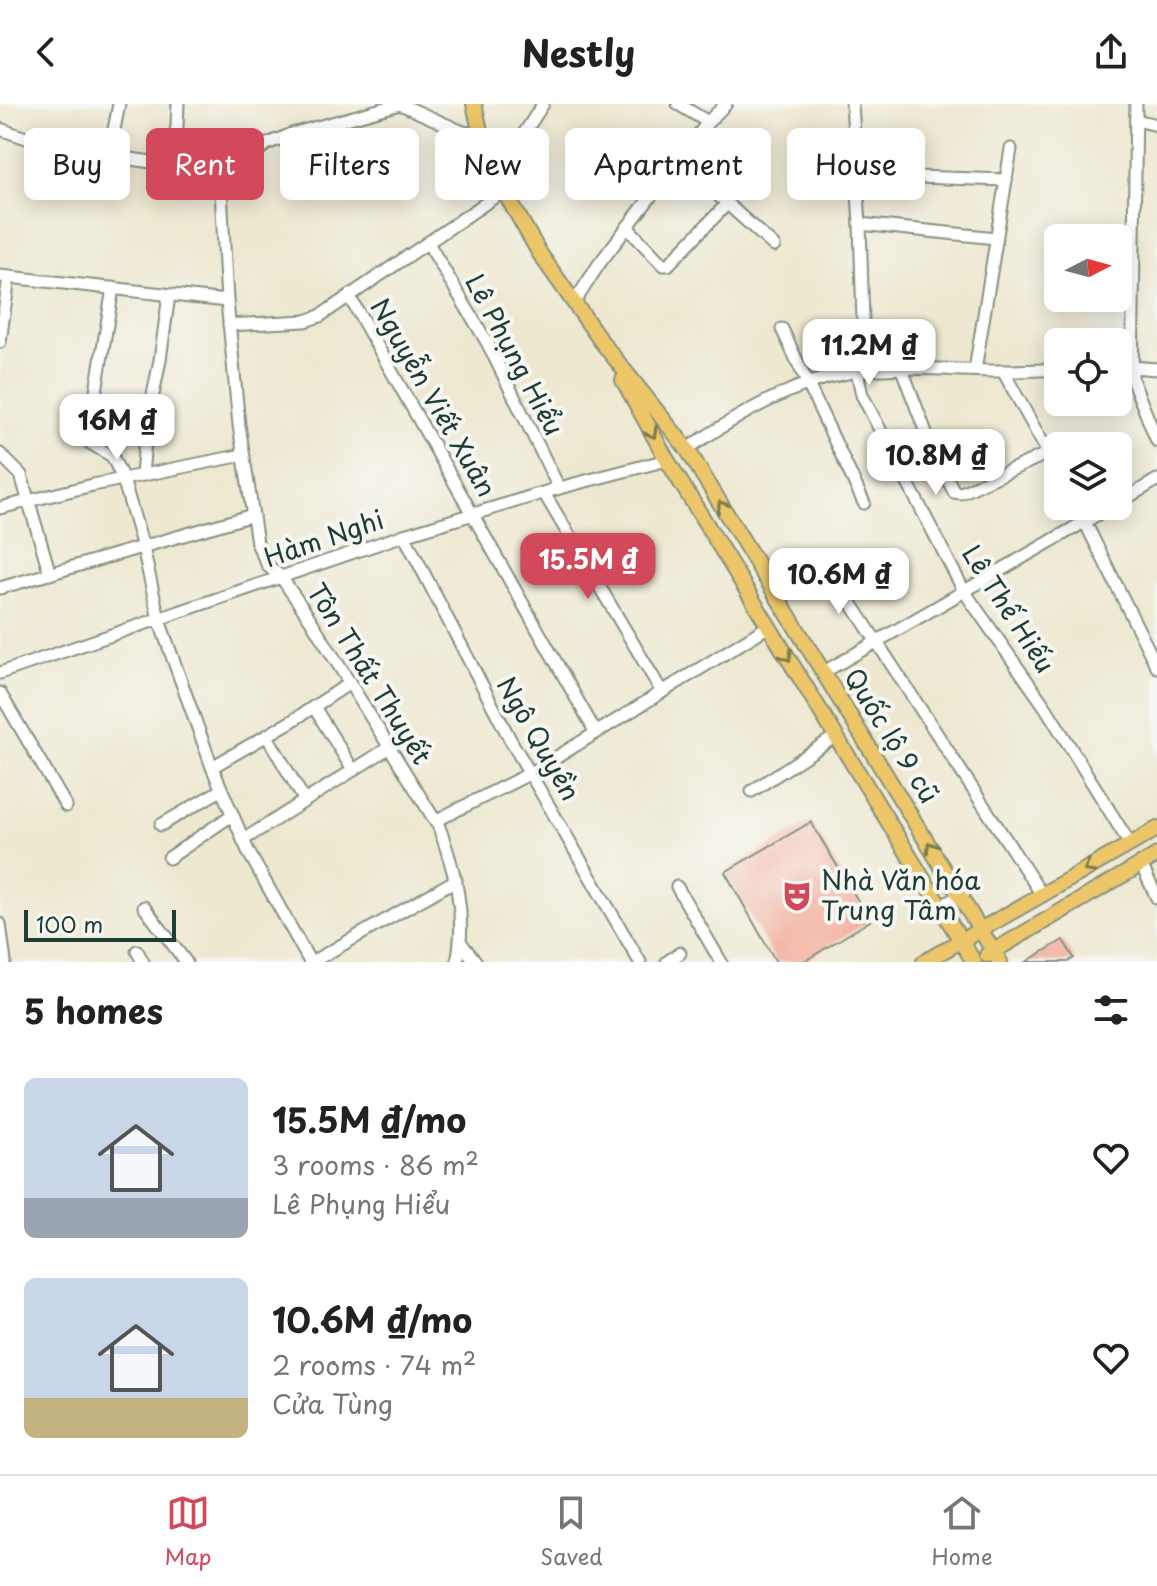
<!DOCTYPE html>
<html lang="en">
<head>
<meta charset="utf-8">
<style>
	body { margin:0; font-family:"Playpen Sans",sans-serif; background:#f2f2f2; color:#222; height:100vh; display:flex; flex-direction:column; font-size:30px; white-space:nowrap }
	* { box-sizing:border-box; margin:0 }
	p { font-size:26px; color:#767676 }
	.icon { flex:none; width:44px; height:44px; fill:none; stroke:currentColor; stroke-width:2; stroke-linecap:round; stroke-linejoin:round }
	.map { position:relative; height:858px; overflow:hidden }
	.sheet { display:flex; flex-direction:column; background:#fff; flex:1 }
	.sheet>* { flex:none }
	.hud { position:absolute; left:24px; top:24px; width:1110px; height:72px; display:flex; gap:16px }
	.needle { width:52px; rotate:84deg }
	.tools { position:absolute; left:1044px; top:120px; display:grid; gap:16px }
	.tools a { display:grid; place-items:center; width:88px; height:88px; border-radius:12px; background:#fff; box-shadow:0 4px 20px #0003; font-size:40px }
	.scale { position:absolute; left:24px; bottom:20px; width:152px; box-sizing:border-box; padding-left:8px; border:4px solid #1f3d34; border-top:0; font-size:22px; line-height:28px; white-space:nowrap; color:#1f3d34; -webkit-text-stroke:6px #f6f6f2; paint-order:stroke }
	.price { position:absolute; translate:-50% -68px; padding:0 18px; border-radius:16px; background:#fff; color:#222; font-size:26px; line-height:52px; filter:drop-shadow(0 2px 4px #0008) }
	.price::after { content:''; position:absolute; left:50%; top:48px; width:24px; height:18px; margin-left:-12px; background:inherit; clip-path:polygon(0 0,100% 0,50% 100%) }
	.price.active { background:#d1495b; color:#fff }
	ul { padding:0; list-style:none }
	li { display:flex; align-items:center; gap:24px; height:200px; padding:0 24px }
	li span { display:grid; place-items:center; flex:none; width:224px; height:160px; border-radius:12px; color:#555 }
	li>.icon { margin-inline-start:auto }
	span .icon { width:96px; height:96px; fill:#fffc; stroke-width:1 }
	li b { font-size:34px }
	h2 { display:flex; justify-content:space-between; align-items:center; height:96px; padding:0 24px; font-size:34px }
	.pill { padding:0 28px; border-radius:12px; background:#fff; box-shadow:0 4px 20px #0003; font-size:28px; line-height:72px }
	.pill.active { background:#d1495b; color:#fff }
	header { display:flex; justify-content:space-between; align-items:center; height:104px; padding:0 24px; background:#fff; font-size:36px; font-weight:700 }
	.menu { display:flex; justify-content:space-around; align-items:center; height:112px; border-top:2px solid #e0e0e0; background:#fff; font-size:22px; color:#767676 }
	.menu a { display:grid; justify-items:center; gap:4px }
	.menu .active { color:#d1495b }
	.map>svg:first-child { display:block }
	.building { fill:#f3a895 }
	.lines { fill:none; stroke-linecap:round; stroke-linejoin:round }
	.minor-casing { stroke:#869282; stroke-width:15 }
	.major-casing { stroke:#869282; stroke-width:18 }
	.minor { stroke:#fff; stroke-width:11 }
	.major { stroke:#ecc669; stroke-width:14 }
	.oneway { stroke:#7b7b4c }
	.labels { text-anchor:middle; stroke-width:8; stroke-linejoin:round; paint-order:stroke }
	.street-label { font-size:26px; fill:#1f3d34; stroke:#f6f6f2 }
	.poi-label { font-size:26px; fill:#1f3d34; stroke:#f6f6f2; text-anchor:start }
</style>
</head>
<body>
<header><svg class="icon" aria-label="back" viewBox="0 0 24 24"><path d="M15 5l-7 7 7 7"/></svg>Nestly<svg class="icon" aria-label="share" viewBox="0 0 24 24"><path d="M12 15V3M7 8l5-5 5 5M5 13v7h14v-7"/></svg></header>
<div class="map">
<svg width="1157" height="858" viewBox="0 0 1157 858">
	<rect width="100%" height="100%" fill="#f6f6f2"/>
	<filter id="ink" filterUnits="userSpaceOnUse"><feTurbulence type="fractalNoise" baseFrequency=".0125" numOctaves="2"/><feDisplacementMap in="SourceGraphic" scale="16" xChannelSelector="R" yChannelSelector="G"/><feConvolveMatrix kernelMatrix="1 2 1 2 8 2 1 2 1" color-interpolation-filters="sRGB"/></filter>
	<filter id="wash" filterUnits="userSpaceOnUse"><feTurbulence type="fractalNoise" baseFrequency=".006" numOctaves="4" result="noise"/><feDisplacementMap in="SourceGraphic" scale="32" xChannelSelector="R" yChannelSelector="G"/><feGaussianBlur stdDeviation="1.8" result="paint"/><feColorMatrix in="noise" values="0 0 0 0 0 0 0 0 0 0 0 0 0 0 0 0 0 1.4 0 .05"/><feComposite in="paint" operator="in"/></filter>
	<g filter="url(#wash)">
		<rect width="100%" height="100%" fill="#eee8d0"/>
		<g id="blocks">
			<!-- building -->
			<g class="building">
				<path d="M811 718 870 817 803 858H776L725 768Z"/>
				<path d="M1063 836 1074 854 1068 858H1026Z"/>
			</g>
		</g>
	</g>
	<g filter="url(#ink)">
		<use href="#blocks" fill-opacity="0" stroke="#869282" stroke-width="2"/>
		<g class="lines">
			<defs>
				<g id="minor">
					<path d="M678 0 708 18"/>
					<path d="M852 0 860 120 863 217 857 267 862 291 964 487 1046 604 1130 740"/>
					<path d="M1136 0 1132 275 1157 337"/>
					<path d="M1136 16 1157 21"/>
					<path d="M0 25 55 44 220 68 245 57 267 40 292 30 400 0 463 28 481 31"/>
					<path d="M109 51 119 0"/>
					<path d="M679 56 774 142"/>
					<path d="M170 59 177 22 178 0"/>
					<path d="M220 68 227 197 239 321 257 439 268 462 281 473 310 515 439 723C455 767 467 811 457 858"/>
					<path d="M856 71 1006 76"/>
					<path d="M496 73 543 0"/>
					<path d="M860 120 996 134"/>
					<path d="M627 123 663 161H668L726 101"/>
					<path d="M428 139 488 240 559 384"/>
					<path d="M0 172 227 197"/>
					<path d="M113 184 91 317 90 339 112 352 123 375 143 443 159 516 212 663 249 749 310 858"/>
					<path d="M349 192 596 629"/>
					<path d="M574 199 599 160 708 18 726 0"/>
					<path d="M229 221 305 217 320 212 502 88"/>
					<path d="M782 225 864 399"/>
					<path d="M0 238 9 173"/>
					<path d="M1118 262 1157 265"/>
					<path d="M901 263 930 339 954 388 961 389 1048 349"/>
					<path d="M975 266 1011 45"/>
					<path d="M1003 267 1058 367"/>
					<path d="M687 345C738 311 797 275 860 267 908 261 955 267 1002 267 1021 267 1039 266 1058 265"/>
					<path d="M0 350 21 371 50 470"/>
					<path d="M142 371 146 326 160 256 169 191"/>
					<path d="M544 389 662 588"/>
					<path d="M1118 399 1157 376"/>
					<path d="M1077 402 1157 563"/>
					<path d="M0 404 93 381 243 351"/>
					<path d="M404 431 511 637 640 858"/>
					<path d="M831 468 1042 791"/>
					<path d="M0 484 253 411"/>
					<path d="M824 568 1112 402"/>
					<path d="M0 569 404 431 559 384 667 356"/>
					<path d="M0 589 66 702"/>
					<path d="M314 603 353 666"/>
					<path d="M267 632 305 697"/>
					<path d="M212 663 292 617 350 579"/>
					<path d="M752 687 836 632"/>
					<path d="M435 717 531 669 769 522"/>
					<path d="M161 721 221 686"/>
					<path d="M243 736 390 643"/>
					<path d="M169 754 232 711"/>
					<path d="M1141 760 1157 794"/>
					<path d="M677 783 721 858"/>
					<path d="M144 803 186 858"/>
					<path d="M933 807 964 789"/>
					<path d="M0 820 5 858"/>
					<path d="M461 839 476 858"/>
					<path d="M137 847 143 858"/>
					<path d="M312 858 456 776"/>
					<path d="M667 858 680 849"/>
				</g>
				<g id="major">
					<path d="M474 0 481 31 496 73 540 150 601 237 687 345 1000 858"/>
					<path d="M623 276 667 356 974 858"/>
					<path d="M987 851 1157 751"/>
					<path d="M924 858 1157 725"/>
				</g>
			</defs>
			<!-- minor casing -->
			<use href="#minor" class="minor-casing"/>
			<!-- major casing -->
			<use href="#major" class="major-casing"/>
			<!-- minor -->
			<use href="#minor" class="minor"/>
			<!-- major -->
			<use href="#major" class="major"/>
		</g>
		<!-- one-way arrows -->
		<defs><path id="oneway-chevron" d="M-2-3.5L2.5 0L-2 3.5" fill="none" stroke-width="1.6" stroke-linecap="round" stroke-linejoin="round" transform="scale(2)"/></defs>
		<g class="oneway">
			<use href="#oneway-chevron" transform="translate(652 329) rotate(61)"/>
			<use href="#oneway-chevron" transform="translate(722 402) rotate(-122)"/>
			<use href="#oneway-chevron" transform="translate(787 552) rotate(59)"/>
			<use href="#oneway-chevron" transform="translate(931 743) rotate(-122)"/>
			<use href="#oneway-chevron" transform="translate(1089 764) rotate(150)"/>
		</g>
	</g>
	<!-- icons -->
	<defs>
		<symbol id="theatre-bare" viewBox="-9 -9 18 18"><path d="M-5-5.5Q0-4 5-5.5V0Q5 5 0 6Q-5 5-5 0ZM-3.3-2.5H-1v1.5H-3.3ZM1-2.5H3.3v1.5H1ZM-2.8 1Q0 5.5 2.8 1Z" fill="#d1495b" stroke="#f6f6f2" stroke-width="2.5" paint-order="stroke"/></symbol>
	</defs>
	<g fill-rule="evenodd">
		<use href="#theatre-bare" x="775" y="770" width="44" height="44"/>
	</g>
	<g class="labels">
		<!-- street labels -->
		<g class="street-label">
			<text transform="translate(514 251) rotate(62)" y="9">Lê Phụng Hiểu</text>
			<text transform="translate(433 294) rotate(60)" y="9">Nguyễn Viết Xuân</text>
			<text transform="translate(324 435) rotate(-19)" y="9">Hàm Nghi</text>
			<text transform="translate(1008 505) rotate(57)" y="9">Lê Thế Hiếu</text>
			<text transform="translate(369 570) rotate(58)" y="9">Tôn Thất Thuyết</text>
			<text transform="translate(891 632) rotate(58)" y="9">Quốc lộ 9 cũ</text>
			<text transform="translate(538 635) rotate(60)" y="9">Ngô Quyền</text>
		</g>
		<!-- poi labels -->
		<g class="poi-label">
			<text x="821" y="786">Nhà Văn hóa<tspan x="821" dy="30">Trung Tâm</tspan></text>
		</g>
	</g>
</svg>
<div class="tools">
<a><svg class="needle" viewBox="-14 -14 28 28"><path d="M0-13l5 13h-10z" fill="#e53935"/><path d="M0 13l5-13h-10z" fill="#767676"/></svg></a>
<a><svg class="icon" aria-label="locate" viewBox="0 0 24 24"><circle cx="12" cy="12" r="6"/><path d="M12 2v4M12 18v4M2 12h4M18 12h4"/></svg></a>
<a><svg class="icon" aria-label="layers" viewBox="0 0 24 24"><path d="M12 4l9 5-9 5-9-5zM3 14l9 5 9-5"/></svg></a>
</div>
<div class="scale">100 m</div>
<b class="price" style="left:869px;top:283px">11.2M ₫</b>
<b class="price" style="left:117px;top:358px">16M ₫</b>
<b class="price" style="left:936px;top:393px">10.8M ₫</b>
<b class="price active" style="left:588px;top:497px">15.5M ₫</b>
<b class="price" style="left:839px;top:512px">10.6M ₫</b>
<div class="hud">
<a class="pill">Buy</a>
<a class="pill active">Rent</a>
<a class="pill">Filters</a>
<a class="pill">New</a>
<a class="pill">Apartment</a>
<a class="pill">House</a>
</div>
</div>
<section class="sheet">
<h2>5 homes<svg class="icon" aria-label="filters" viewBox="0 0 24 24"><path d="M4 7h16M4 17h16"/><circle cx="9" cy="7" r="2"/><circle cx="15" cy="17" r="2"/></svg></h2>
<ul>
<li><span style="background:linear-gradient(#c9d6e8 75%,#9aa5b1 0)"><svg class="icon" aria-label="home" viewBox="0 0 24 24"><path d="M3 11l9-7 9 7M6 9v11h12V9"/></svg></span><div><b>15.5M ₫/mo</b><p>3 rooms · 86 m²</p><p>Lê Phụng Hiểu</p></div><svg class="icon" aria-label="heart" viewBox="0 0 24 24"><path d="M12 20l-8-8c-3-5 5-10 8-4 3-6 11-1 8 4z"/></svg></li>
<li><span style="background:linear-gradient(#c9d6e8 75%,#c2b280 0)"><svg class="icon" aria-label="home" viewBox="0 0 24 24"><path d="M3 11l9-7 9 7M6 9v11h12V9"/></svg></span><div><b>10.6M ₫/mo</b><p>2 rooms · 74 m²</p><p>Cửa Tùng</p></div><svg class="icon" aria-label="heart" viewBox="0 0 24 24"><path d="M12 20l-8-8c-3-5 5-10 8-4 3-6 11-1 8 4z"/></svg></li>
</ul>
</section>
<nav class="menu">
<a class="active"><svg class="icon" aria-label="map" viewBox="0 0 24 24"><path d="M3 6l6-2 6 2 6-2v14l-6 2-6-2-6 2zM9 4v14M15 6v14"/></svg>Map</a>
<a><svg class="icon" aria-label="saved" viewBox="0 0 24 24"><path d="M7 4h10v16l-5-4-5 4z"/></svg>Saved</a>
<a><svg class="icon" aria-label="home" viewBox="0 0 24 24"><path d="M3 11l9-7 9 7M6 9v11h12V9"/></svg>Home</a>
</nav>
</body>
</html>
